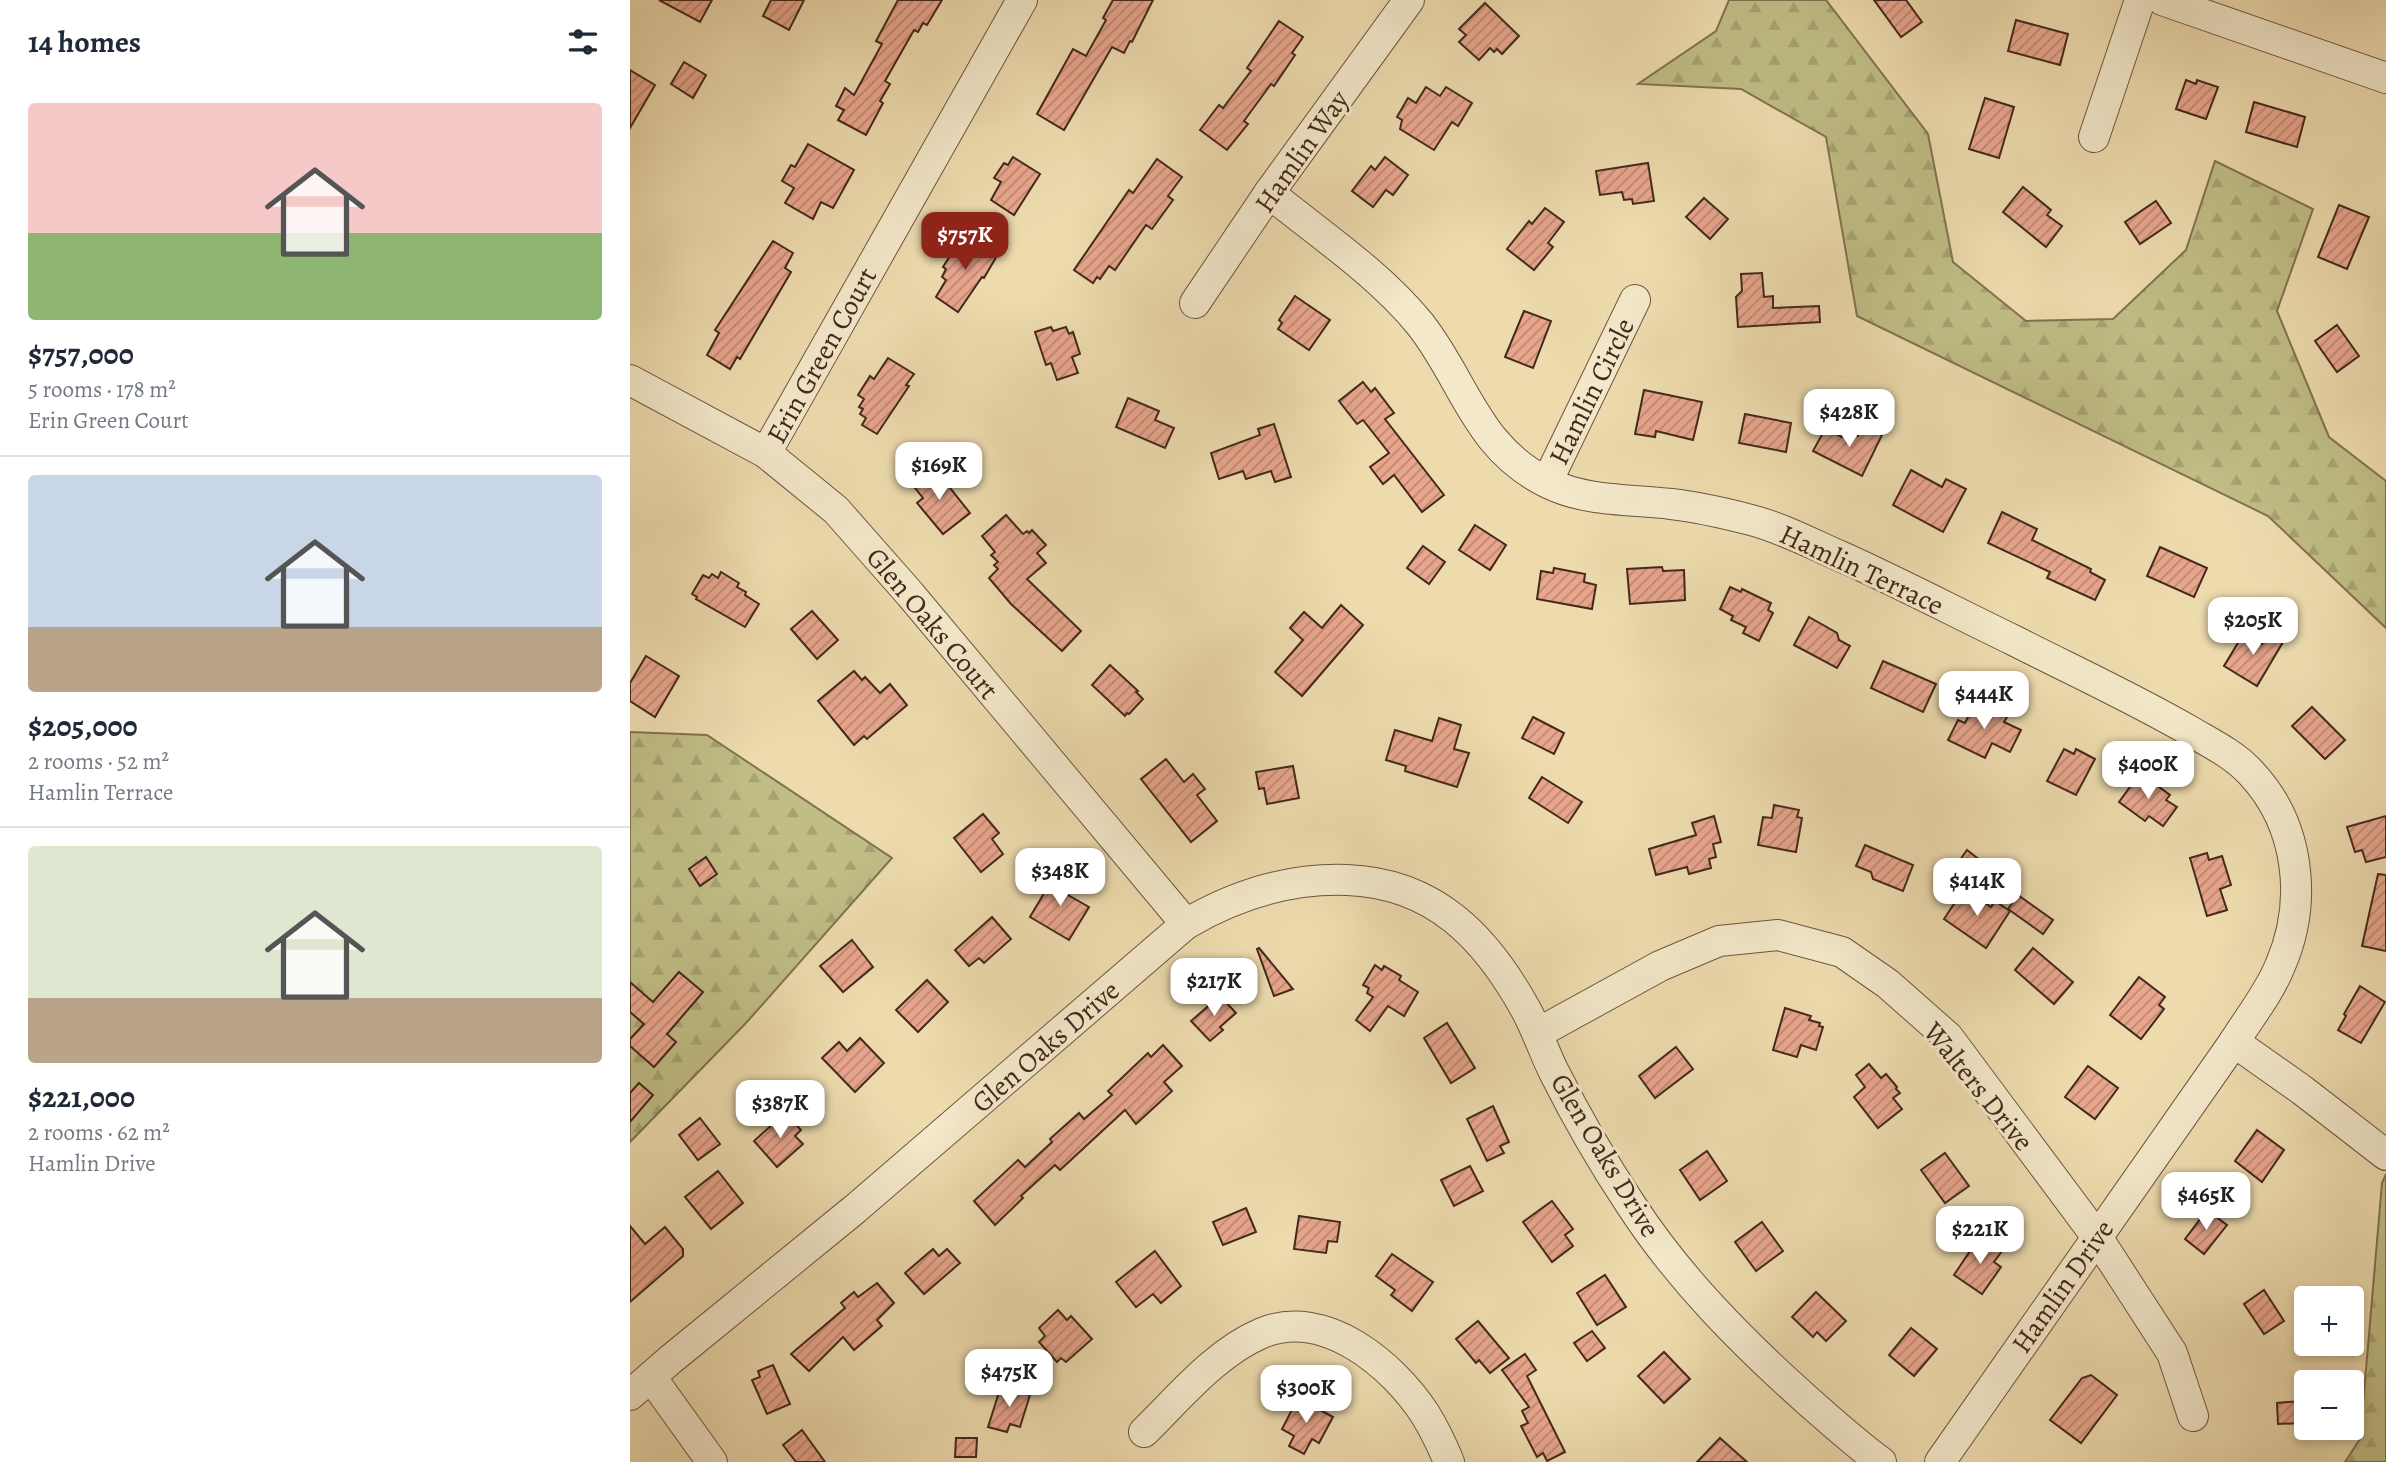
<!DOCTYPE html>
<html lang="en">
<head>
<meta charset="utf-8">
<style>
	body { margin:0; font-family:Alegreya,serif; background:#f2f2f3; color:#1f2937; height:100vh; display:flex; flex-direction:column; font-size:26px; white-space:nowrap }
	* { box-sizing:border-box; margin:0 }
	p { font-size:23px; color:#747a83 }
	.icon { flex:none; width:38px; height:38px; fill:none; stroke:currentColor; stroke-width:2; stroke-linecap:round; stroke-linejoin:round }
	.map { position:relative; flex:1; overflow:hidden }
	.details { display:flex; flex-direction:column; background:#fff; width:630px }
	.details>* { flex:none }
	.buttons { position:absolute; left:1664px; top:1286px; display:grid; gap:14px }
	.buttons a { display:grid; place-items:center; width:70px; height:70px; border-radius:7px; background:#fff; box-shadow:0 4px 10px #0003; font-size:35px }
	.price { position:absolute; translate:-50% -60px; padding:0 16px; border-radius:14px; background:#fff; color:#222; font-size:23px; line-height:46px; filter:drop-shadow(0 2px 4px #0008) }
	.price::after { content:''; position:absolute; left:50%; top:42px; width:21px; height:16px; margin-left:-10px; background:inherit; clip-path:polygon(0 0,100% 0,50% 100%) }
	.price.active { background:#8f2418; color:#fff }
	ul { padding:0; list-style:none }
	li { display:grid; align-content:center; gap:14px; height:371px; padding:0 28px }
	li+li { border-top:2px solid #e0e1e3 }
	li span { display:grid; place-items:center; height:217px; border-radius:7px; color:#555 }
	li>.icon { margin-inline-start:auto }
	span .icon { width:126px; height:126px; fill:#fffc; stroke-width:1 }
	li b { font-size:30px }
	h2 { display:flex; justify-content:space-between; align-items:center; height:84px; padding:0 28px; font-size:30px }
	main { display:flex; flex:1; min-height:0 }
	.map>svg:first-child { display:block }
	.forest { fill:url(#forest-firs); stroke:#827250; stroke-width:2 }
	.building { fill:url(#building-hatch); stroke:#44281c; stroke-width:2 }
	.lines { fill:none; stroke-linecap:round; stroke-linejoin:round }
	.minor-casing { stroke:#6e5540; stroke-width:32 }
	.minor { stroke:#f3e8ca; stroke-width:30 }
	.labels { text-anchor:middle; stroke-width:6; stroke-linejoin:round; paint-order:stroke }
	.street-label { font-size:28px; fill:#44281c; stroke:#f3e8ca }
</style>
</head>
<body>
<main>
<section class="details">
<h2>14 homes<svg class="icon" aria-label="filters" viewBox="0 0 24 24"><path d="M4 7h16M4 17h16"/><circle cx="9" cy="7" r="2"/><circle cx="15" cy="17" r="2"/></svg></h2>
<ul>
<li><span style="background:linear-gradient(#f6c9c9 60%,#8fb573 0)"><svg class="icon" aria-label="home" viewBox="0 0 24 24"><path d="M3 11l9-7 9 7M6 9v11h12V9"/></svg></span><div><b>$757,000</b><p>5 rooms · 178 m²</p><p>Erin Green Court</p></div></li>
<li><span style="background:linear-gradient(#c9d6e8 70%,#b9a48a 0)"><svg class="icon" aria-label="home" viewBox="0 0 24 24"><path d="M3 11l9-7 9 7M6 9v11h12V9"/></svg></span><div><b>$205,000</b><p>2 rooms · 52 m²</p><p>Hamlin Terrace</p></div></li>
<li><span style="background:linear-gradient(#dfe7d0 70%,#b9a48a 0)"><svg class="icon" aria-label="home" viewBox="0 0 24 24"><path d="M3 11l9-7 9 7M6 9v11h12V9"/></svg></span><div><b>$221,000</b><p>2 rooms · 62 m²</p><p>Hamlin Drive</p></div></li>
</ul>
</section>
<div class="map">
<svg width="1756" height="1462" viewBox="0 0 1756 1462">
	<defs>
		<pattern id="forest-firs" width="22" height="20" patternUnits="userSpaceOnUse" patternTransform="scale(1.75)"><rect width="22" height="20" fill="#c0bd85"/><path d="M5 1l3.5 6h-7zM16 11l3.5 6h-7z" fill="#a6a272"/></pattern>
		<pattern id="building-hatch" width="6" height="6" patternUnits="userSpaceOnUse" patternTransform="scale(1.75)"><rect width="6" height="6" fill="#e8a68d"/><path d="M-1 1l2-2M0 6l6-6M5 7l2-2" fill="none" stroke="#be8772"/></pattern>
	</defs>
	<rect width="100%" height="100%" fill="#eddbae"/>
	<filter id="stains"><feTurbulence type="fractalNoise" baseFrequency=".00286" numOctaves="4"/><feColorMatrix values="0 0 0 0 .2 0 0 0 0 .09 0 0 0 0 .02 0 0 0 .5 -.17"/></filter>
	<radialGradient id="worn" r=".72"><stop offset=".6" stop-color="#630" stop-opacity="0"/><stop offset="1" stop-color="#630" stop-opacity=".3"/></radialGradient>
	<!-- forest -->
	<g class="forest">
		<path d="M1099 0H1196L1298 134 1323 262 1396 321 1483 319 1556 250 1585 161 1683 209 1647 311 1699 437 1756 481V628L1638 516 1227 316 1196 137 1111 89 1008 84 1086 31Z"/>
		<path d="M0 732 77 735 262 858 116 1023 0 1142Z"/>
		<path d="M1756 1174V1462H1715L1730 1439 1752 1183Z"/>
	</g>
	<!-- building -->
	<g class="building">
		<path d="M29 0H82L70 22Z"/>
		<path d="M141 0H174L159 30 133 16Z"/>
		<path d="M268 0H312L297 25 293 23 288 32 284 30 255 81 260 84 250 101 253 103 236 135 208 120 214 110 206 106 215 88 224 95 252 44 246 41Z"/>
		<path d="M483 0H523L502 42 500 41 494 53 482 47 434 130 407 114 443 49 456 56 476 20 473 18Z"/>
		<path d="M1244 0H1276L1292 22 1271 37Z"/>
		<path d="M855 3 889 36 872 54 867 49 864 52 860 48 849 60 829 42 836 35 829 29Z"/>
		<path d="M1386 20 1438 34 1430 65 1378 51Z"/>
		<path d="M649 21 673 37 662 53 665 55 644 86 641 84 614 121 618 124 597 150 570 130 589 105 593 108 621 71 617 68Z"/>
		<path d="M54 62 76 75 63 98 41 84Z"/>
		<path d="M0 70 25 85 0 128Z"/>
		<path d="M1556 80 1566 84 1567 80 1588 87 1576 119 1546 109Z"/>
		<path d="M796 87 810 96 816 87 842 103 828 126 822 122 804 150 770 129 772 120 767 117 778 98 786 103Z"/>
		<path d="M1355 98 1384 107 1369 158 1339 149Z"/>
		<path d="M1624 102 1675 117 1667 147 1616 132Z"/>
		<path d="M178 144 224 170 203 208 191 202 183 219 155 203 164 188 152 181 161 165 165 167Z"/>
		<path d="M383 157 410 174 384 215 361 200 371 182 364 178 374 163 378 165Z"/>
		<path d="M755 157 778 175 763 195 756 190 743 207 722 191 741 166 745 170Z"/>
		<path d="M527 159 552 177 538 196 543 200 522 229 516 225 485 270 479 266 470 279 467 277 463 283 444 270 499 190 503 193Z"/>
		<path d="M1018 163 1024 201 1003 204 1002 199 994 200 992 192 970 195 966 171Z"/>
		<path d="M1393 187 1421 210 1417 215 1432 226 1416 247 1373 212Z"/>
		<path d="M1074 198 1098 219 1080 239 1056 217Z"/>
		<path d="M1526 201 1541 223 1510 244 1495 222Z"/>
		<path d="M1709 205 1739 217 1717 269 1688 257Z"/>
		<path d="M915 208 934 222 918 243 923 247 904 270 877 249 899 221 902 224Z"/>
		<path d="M336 235 368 254 354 278 352 277 328 312 306 297 316 280 312 277 316 269 313 267 327 245 329 246Z"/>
		<path d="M143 241 163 253 155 268 161 272 110 359 107 357 100 369 77 355 89 333 85 330Z"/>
		<path d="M1132 273 1134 297 1143 296V308L1189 306 1190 322 1108 327 1106 297 1112 291 1111 274Z"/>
		<path d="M665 296 700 320 679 350 648 329 652 323 649 320Z"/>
		<path d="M894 311 921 321 903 368 875 357Z"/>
		<path d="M1707 325 1729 356 1707 372 1685 341Z"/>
		<path d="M421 327 423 331 436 327 439 334 443 332 450 354 442 357 448 373 427 380 421 363 416 365 405 332Z"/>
		<path d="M258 358 284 374 276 385 279 386 247 434 232 425 236 418 230 414 233 409 229 407 234 399 228 395 240 376 244 379Z"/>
		<path d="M733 382 741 392 745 388 764 413 755 419 814 495 792 512 764 475 753 484 740 467 759 453 733 420 727 424 709 401Z"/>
		<path d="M1014 390 1072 402 1063 440 1026 431 1025 437 1005 434Z"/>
		<path d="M498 398 529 411 525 420 544 428 535 448 486 427Z"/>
		<path d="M1115 414 1161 423 1156 452 1109 443Z"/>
		<path d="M644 424 661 477 645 482 641 471 616 479 613 471 589 479 581 453 630 435 628 429Z"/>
		<path d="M1233 426 1252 435 1232 476 1183 451 1195 429 1212 437 1216 430 1228 436Z"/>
		<path d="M299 469 313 486 316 483 340 513 313 534 287 503 293 498 281 483Z"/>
		<path d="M1281 470 1312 487 1316 479 1336 489 1313 532 1263 505Z"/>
		<path d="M1372 512 1407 529 1402 540 1461 569 1460 572 1475 580 1465 600 1417 578 1420 572 1358 543Z"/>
		<path d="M376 515 393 534 397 531 399 533 402 530 416 545 407 553 416 563 397 579 451 631 432 651 381 604 359 578 368 569 364 565 368 562 361 555 365 552 352 536Z"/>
		<path d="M845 525 876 545 860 570 829 550Z"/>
		<path d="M793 546 815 562 799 584 777 568Z"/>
		<path d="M1530 547 1577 568 1564 597 1517 576Z"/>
		<path d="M1032 567 1033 571 1054 570 1055 600 1000 604 997 569Z"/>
		<path d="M924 568 955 574 954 582 966 585 962 609 907 599 911 571 923 573Z"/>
		<path d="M91 572 109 583 107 587 116 592 115 595 129 604 115 627 66 599 67 597 62 594 73 575 79 578 82 574 88 578Z"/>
		<path d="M1100 587 1111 592 1112 589 1141 603 1138 610 1143 613 1129 641 1113 633 1116 627 1101 620 1103 616 1090 609Z"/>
		<path d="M711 605 733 625 672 696 645 672 673 640 660 628 674 612 692 628Z"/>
		<path d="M182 611 208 640 187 659 161 629Z"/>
		<path d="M1179 617 1207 633 1209 640 1220 646 1207 668 1164 645Z"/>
		<path d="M1614 633 1632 644 1638 633 1653 642 1627 686 1594 666Z"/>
		<path d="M16 656 49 676 25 717 0 701V683Z"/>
		<path d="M1253 661 1306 684 1293 712 1241 688Z"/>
		<path d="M480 665 508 691 506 692 513 699 499 714 497 713 495 716 462 685Z"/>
		<path d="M224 671 232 680 235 677 250 693 260 684 277 705 237 739 234 736 224 745 188 701Z"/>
		<path d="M1346 701 1377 717 1374 722 1391 730 1380 752 1362 743 1355 758 1318 740 1328 720 1335 723Z"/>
		<path d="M1682 707 1715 740 1695 759 1662 726Z"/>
		<path d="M903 717 934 733 924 754 892 738Z"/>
		<path d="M809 718 831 725 824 749 839 753 827 787 775 771 776 766 756 760 765 730 802 741Z"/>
		<path d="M1434 749 1444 754 1446 749 1465 759 1446 795 1417 781Z"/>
		<path d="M536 759 554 782 563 774 575 789 567 795 587 821 561 842 511 779Z"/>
		<path d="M663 766 669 798 637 804 634 788 629 789 626 772Z"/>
		<path d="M1508 776 1519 784 1521 781 1540 795 1536 800 1547 807 1533 826 1519 816 1515 821 1489 802Z"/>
		<path d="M912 777 952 802 938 823 899 798Z"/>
		<path d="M1144 805 1169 810 1167 817 1172 818 1166 852 1128 845 1133 817 1142 818Z"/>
		<path d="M353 814 369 833 362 839 373 854 351 872 324 838Z"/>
		<path d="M1084 816 1091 842 1083 844 1086 857 1079 859 1081 868 1059 874 1057 867 1026 875 1019 849 1066 835 1062 823Z"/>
		<path d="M1756 816V857L1736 862 1732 850 1725 852 1717 827Z"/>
		<path d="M1235 845 1283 865 1273 891 1243 879 1241 872 1226 866Z"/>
		<path d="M1337 850 1351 861 1337 881 1323 870Z"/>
		<path d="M1577 853 1579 860 1592 856 1601 885 1590 889 1597 910 1577 916 1560 858Z"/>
		<path d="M76 857 87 874 70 886 59 869Z"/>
		<path d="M426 873 445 884 438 895 459 907 439 940 400 917Z"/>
		<path d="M1748 874 1756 875V951L1732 946Z"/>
		<path d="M1334 889 1361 907 1365 901 1380 911 1356 948 1314 919Z"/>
		<path d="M1388 895 1423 920 1413 934 1378 909Z"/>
		<path d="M362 917 381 939 354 963 349 958 339 966 325 950Z"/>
		<path d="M222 940 243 967 213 992 190 966Z"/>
		<path d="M629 948 663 989 644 996 627 949Z"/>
		<path d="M1403 948 1443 982 1424 1004 1385 970Z"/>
		<path d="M745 965 752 970 754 966 771 976 769 980 788 992 774 1016 758 1006 740 1031 726 1020 743 997 737 993 739 988 733 985Z"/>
		<path d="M49 972 73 992 37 1034 46 1042 24 1067 0 1046V1039L14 1024 0 1012V982L23 1002Z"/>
		<path d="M1509 977 1535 997 1529 1005 1534 1009 1511 1039 1480 1015Z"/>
		<path d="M297 980 318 1002 288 1032 266 1010Z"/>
		<path d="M1730 986 1755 1002 1731 1043 1708 1030 1716 1016 1714 1014Z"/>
		<path d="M590 996 606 1013 590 1027 593 1030 580 1041 561 1021Z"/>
		<path d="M1155 1008 1181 1016 1179 1020 1190 1023 1189 1026 1193 1027 1186 1050 1171 1045 1167 1057 1143 1050Z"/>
		<path d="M817 1023 845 1068 821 1083 794 1038Z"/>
		<path d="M230 1038 254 1063 225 1092 192 1058 209 1042 217 1051Z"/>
		<path d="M533 1045 552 1066 534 1082 542 1091 506 1124 495 1110 430 1170 425 1165 391 1196 393 1198 365 1225 344 1201 388 1160 395 1167 422 1142 420 1139 449 1113 454 1119 482 1095 478 1091 518 1053 521 1057Z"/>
		<path d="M1046 1047 1063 1069 1025 1098 1009 1076Z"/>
		<path d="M1239 1064 1251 1078 1256 1074 1267 1087 1266 1089 1270 1093 1263 1098 1272 1109 1248 1128 1224 1097 1235 1087 1226 1075Z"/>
		<path d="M1458 1066 1488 1088 1465 1119 1435 1097Z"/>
		<path d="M9 1083 23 1095 0 1122V1093Z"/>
		<path d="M863 1106 879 1142 870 1146 874 1153 857 1161 837 1119Z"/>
		<path d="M155 1113 171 1130 165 1136 173 1144 147 1167 124 1141Z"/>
		<path d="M70 1118 90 1144 68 1160 49 1135Z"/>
		<path d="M1627 1130 1654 1150 1632 1182 1605 1161Z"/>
		<path d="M1077 1151 1097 1181 1070 1200 1050 1170Z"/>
		<path d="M1315 1153 1339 1186 1315 1203 1291 1170Z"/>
		<path d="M840 1166 853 1191 824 1206 811 1180Z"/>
		<path d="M88 1171 113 1203 81 1229 55 1197Z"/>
		<path d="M922 1201 943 1229 935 1235 943 1246 922 1262 893 1222Z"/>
		<path d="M616 1208 626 1232 593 1245 583 1222Z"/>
		<path d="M1577 1210 1597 1225 1574 1254 1555 1239Z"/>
		<path d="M669 1216 710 1222 707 1242 698 1241 696 1253 664 1249Z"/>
		<path d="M1132 1222 1153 1251 1126 1271 1105 1242Z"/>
		<path d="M0 1226 15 1244 35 1227 53 1249V1256L0 1302Z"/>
		<path d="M1350 1236 1372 1251 1364 1262 1371 1267 1352 1294 1324 1275Z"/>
		<path d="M303 1249 309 1256 317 1249 330 1263 294 1294 275 1273Z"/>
		<path d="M525 1251 551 1286 531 1303 523 1294 506 1307 486 1282Z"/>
		<path d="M762 1254 803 1282 782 1311 761 1295 765 1290 746 1276Z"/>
		<path d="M975 1275 996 1307 967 1325 947 1293Z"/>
		<path d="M247 1283 264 1303 247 1320 252 1326 224 1350 213 1337 179 1371 161 1354 215 1308 211 1303 224 1292 228 1297Z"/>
		<path d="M1634 1290 1654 1321 1634 1334 1614 1304Z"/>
		<path d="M1186 1292 1216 1321 1196 1341 1187 1332 1183 1337 1162 1317Z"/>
		<path d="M428 1310 437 1320 441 1316 462 1339 436 1362 431 1358 427 1362 409 1342 415 1336 409 1328Z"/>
		<path d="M848 1321 879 1358 860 1373 849 1360 846 1363 826 1339Z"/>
		<path d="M1281 1328 1307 1349 1284 1376 1259 1355Z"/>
		<path d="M962 1331 975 1348 957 1361 944 1343Z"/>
		<path d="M1034 1352 1060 1379 1034 1403 1008 1376Z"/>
		<path d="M895 1354 906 1370 897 1376 935 1452 917 1461 913 1453 907 1457 891 1426 898 1423 892 1411 899 1407 872 1370Z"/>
		<path d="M143 1365 160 1404 137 1414 122 1380 130 1377 128 1371Z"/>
		<path d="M1461 1375 1487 1395 1451 1443 1420 1420 1452 1378Z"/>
		<path d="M371 1386 400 1395 390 1427 380 1424 377 1432 358 1427Z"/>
		<path d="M668 1398 703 1417 689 1443 682 1439 674 1454 659 1446 664 1436 652 1429Z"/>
		<path d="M1671 1401 1673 1423 1648 1424 1647 1403Z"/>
		<path d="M172 1430 195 1462H166L153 1445Z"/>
		<path d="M326 1438H347L346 1457H325Z"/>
		<path d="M1090 1438 1117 1462H1067Z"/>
	</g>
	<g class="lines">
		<defs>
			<g id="minor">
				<path d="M1532 0 1756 78"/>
				<path d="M1464 137 1510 0"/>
				<path d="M639 193C691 235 748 273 790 324 835 381 846 448 918 483 957 502 999 499 1041 504 1068 507 1094 513 1121 520 1152 528 1180 543 1210 556 1268 582 1325 612 1383 640 1442 670 1503 698 1560 731 1582 744 1605 755 1621 773 1670 825 1678 902 1650 966 1639 993 1619 1018 1604 1042L1310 1462"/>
				<path d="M565 303 639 193 779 0"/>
				<path d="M0 380 136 453 206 510 280 594 556 924"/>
				<path d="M136 453 392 0"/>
				<path d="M917 482 1005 300"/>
				<path d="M908 1033 1030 966 1089 941 1148 935 1212 952 1258 984 1318 1037 1467 1237 1542 1353 1563 1416"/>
				<path d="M1604 1042 1672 1090 1756 1155"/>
				<path d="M21 1377 82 1462"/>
				<path d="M0 1395 40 1360 225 1209 556 924C605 895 660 878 717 880 804 883 856 937 896 1010 907 1030 914 1052 924 1072 947 1118 973 1163 1001 1205 1049 1279 1113 1343 1178 1401 1202 1422 1226 1444 1251 1462"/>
				<path d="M514 1432C549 1398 585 1353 632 1333 695 1307 763 1365 795 1414 805 1430 812 1445 819 1462"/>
			</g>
		</defs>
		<!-- minor casing -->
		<use href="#minor" class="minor-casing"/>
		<!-- minor -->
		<use href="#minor" class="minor"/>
	</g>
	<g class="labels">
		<!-- street labels -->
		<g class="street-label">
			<text transform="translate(671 151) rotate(-55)" y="10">Hamlin Way</text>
			<text transform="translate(191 355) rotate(-61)" y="10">Erin Green Court</text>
			<text transform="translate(961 391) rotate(-64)" y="10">Hamlin Circle</text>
			<text transform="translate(1232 569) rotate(25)" y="10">Hamlin Terrace</text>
			<text transform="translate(303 623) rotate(50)" y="10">Glen Oaks Court</text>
			<text transform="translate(415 1046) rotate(-41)" y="10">Glen Oaks Drive</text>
			<text transform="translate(1349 1086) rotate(51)" y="10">Walters Drive</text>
			<text transform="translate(976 1155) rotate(59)" y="10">Glen Oaks Drive</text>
			<text transform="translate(1432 1286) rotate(-55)" y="10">Hamlin Drive</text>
		</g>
	</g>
	<rect width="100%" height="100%" filter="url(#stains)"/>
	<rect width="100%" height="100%" fill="url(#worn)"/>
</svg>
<div class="buttons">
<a>+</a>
<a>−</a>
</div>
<b class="price active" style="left:335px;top:272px">$757K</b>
<b class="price" style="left:1219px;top:449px">$428K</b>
<b class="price" style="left:309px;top:502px">$169K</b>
<b class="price" style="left:1623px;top:657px">$205K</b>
<b class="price" style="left:1354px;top:731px">$444K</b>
<b class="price" style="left:1518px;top:801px">$400K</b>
<b class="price" style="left:430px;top:908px">$348K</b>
<b class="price" style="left:1347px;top:918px">$414K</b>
<b class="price" style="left:584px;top:1018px">$217K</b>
<b class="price" style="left:150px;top:1140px">$387K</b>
<b class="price" style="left:1576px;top:1232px">$465K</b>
<b class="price" style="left:1350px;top:1266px">$221K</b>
<b class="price" style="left:379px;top:1409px">$475K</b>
<b class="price" style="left:676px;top:1425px">$300K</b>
</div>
</main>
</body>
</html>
